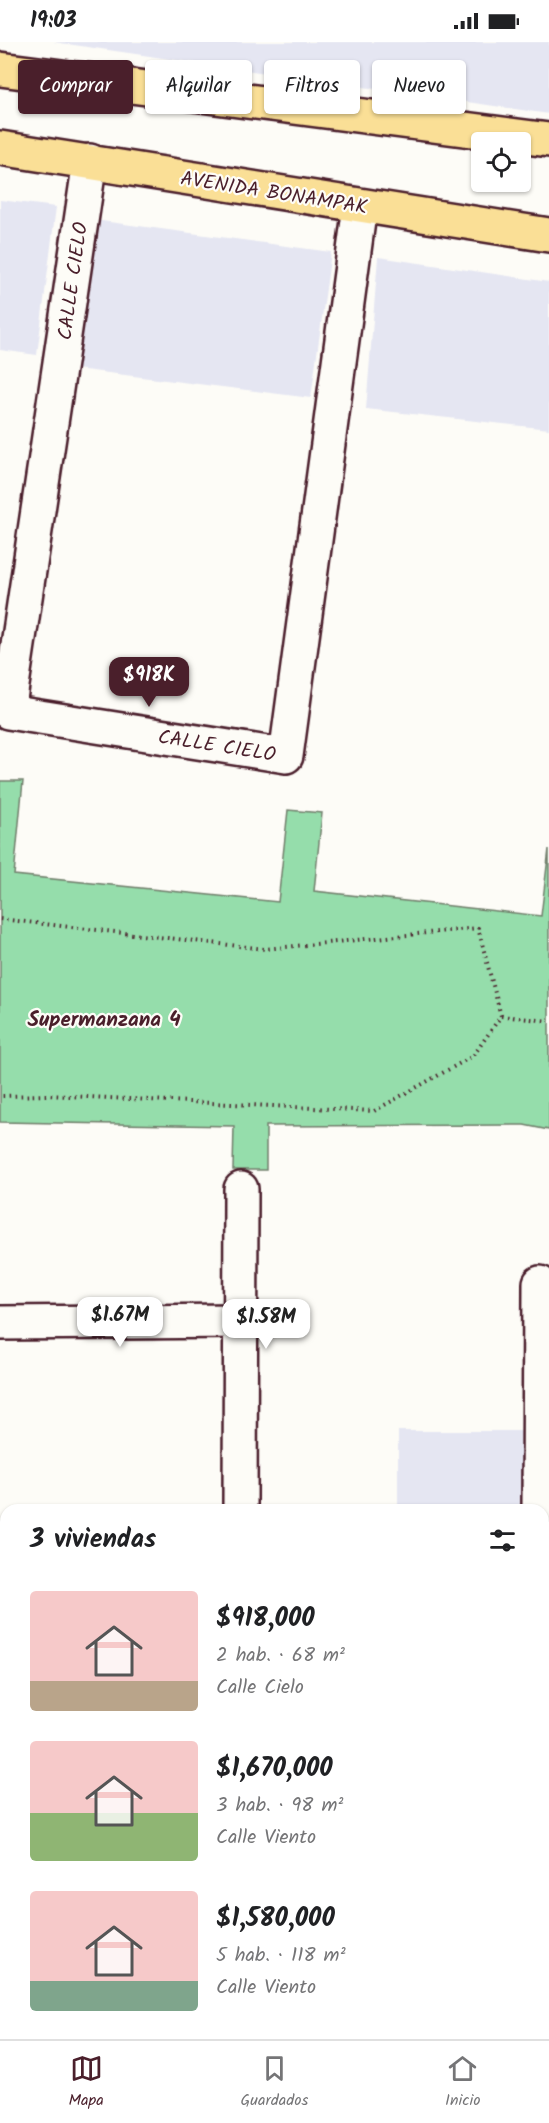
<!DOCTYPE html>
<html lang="es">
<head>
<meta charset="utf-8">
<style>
	body { margin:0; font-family:Kalam,sans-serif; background:#f6f6f6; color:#202124; height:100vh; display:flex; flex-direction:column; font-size:22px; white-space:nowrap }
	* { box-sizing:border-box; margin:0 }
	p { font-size:20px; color:#757577 }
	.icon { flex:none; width:33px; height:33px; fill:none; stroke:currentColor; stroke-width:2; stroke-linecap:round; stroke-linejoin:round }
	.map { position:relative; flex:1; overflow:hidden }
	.sheet { position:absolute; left:0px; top:1462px; width:549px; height:536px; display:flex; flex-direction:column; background:#fff; border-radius:18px 18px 0 0; box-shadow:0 2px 4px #0004 }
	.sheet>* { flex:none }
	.top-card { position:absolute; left:18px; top:18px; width:513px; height:54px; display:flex; gap:12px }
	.buttons { position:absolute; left:471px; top:90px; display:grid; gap:12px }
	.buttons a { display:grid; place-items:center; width:60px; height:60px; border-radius:6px; background:#fff; box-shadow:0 2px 4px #0004; font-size:30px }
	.price { position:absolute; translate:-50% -51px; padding:0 14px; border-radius:12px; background:#fff; color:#222; font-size:20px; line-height:39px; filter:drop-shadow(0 2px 3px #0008) }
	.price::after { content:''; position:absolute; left:50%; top:36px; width:18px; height:14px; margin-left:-9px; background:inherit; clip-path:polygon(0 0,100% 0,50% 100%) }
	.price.on { background:#4a1f2b; color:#fff }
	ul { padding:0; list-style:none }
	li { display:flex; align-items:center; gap:18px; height:150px; padding:0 30px }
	li span { display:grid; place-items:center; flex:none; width:168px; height:120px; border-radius:6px; color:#555 }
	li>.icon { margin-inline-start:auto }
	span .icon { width:72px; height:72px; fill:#fffc; stroke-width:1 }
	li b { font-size:26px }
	h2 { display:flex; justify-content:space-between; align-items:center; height:72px; padding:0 30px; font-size:26px }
	.pill { padding:0 21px; border-radius:6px; background:#fff; box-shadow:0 2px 4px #0004; font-size:21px; line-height:54px }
	.pill.on { background:#4a1f2b; color:#fff }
	.status { display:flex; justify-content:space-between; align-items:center; height:42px; padding:0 30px; background:#fff; direction:ltr }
	.status svg { height:16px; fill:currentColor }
	.tabs { display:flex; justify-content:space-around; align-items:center; height:84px; border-top:2px solid #e0e0e0; background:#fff; font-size:16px; color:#757577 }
	.tabs a { display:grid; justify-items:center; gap:3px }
	.tabs .on { color:#4a1f2b }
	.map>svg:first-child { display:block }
	.built { fill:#e5e6f2 }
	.green { fill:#95ddab; stroke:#707e6b; stroke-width:1.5 }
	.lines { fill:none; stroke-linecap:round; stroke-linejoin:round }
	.minor-casing { stroke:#4a1f2b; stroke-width:38 }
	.major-casing { stroke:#4a1f2b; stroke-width:38 }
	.path { stroke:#4a1f2b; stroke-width:4; stroke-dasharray:1.5 4.5; stroke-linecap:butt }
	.minor { stroke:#fdfcf7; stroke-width:33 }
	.major { stroke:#fadf96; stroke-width:33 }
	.labels { text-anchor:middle; stroke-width:4.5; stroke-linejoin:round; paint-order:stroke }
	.street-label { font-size:20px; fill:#4a1f2b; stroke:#fdfcf7 }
	.neighbourhood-label { font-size:21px; font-weight:bold; fill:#4a1f2b; stroke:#fdfcf7 }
</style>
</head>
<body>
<div class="status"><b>19:03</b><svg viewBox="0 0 49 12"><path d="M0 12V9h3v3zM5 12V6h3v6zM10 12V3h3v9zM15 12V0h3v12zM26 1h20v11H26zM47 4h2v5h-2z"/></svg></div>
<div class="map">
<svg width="549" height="1997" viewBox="0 0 549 1997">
	<rect width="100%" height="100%" fill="#fdfcf7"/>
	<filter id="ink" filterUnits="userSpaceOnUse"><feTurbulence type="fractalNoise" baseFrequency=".0167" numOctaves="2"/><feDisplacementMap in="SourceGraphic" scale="12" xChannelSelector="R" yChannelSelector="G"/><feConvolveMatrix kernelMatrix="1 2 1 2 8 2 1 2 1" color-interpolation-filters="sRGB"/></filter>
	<g filter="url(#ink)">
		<!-- built -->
		<g class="built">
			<path d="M53 0H549V72Z"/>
			<path d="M0 158 56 165 37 313 0 308Z"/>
			<path d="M94 178 331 210 311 356 76 327Z"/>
			<path d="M378 215 549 240V387L366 367Z"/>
			<path d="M398 1389H524L525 1468H398Z"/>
			<path d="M384 1992 549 1994V1997H384Z"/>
		</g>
		<!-- green -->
		<path class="green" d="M0 739H23L14 833 278 860 288 768 322 771 314 849 541 874 549 807V1088L524 1083 266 1084V1128H233L234 1084 0 1080Z"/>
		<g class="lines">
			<defs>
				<g id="minor">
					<path d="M90 119 8 670 286 714 360 164"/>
					<path d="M0 1281 240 1279"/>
					<path d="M240 1468 241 1147"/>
					<path d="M539 1468 540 1241"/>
					<path d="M543 1728H549"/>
					<path d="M0 1737 6 1736"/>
					<path d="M543 1937 549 1936"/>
					<path d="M0 1946 6 1947"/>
					<path d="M77 1997V1992"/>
					<path d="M363 1997V1992"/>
				</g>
				<g id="major">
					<path d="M0 27 549 98"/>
					<path d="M0 106 549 193"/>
					<path d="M0 1796 6 1798"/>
					<path d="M543 1820H549"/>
					<path d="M0 1822H6"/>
					<path d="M543 1862H549"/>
					<path d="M0 1867H6"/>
				</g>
			</defs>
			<!-- minor casing -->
			<use href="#minor" class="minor-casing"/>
			<!-- major casing -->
			<use href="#major" class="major-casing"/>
			<!-- path -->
			<g class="path">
				<path d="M0 877 265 907 478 886 501 974 473 1014 374 1069 48 1053 0 1054"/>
				<path d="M501 974 549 979"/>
			</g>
			<!-- minor -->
			<use href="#minor" class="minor"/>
			<!-- major -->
			<use href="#major" class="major"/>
		</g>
	</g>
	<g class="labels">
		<!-- street labels -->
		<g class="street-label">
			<text transform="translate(274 150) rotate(9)" y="7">AVENIDA BONAMPAK</text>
			<text transform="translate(72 239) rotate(-82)" y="7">CALLE CIELO</text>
			<text transform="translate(217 703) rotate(9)" y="7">CALLE CIELO</text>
		</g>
		<!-- neighbourhood labels -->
		<g class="neighbourhood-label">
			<text x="104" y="984">Supermanzana 4</text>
		</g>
	</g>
</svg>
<div class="buttons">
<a><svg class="icon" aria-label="locate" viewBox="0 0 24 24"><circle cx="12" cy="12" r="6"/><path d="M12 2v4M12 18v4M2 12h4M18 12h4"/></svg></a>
</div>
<b class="price on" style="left:149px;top:666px">$918K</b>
<b class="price" style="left:120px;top:1306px">$1.67M</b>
<b class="price" style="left:266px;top:1308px">$1.58M</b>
<div class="top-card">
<a class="pill on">Comprar</a>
<a class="pill">Alquilar</a>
<a class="pill">Filtros</a>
<a class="pill">Nuevo</a>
</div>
<section class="sheet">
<h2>3 viviendas<svg class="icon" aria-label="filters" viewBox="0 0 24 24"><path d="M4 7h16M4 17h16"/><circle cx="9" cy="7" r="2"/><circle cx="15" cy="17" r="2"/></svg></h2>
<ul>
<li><span style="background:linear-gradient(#f6c9c9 75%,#b9a48a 0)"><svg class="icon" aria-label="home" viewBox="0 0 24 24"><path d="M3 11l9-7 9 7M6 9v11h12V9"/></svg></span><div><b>$918,000</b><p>2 hab. · 68 m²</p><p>Calle Cielo</p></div></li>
<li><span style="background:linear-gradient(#f6c9c9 60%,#8fb573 0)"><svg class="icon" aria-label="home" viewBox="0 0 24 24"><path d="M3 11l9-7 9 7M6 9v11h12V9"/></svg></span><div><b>$1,670,000</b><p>3 hab. · 98 m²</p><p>Calle Viento</p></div></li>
<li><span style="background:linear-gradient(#f6c9c9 75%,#7fa58c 0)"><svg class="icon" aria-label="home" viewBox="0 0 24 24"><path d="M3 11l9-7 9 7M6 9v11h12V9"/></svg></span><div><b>$1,580,000</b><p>5 hab. · 118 m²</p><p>Calle Viento</p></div></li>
</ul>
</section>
</div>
<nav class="tabs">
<a class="on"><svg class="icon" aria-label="map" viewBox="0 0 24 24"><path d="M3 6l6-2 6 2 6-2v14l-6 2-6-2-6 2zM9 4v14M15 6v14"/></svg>Mapa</a>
<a><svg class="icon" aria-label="saved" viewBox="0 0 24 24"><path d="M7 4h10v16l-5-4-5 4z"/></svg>Guardados</a>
<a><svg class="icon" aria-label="home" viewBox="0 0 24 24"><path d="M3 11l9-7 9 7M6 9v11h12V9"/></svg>Inicio</a>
</nav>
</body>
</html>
